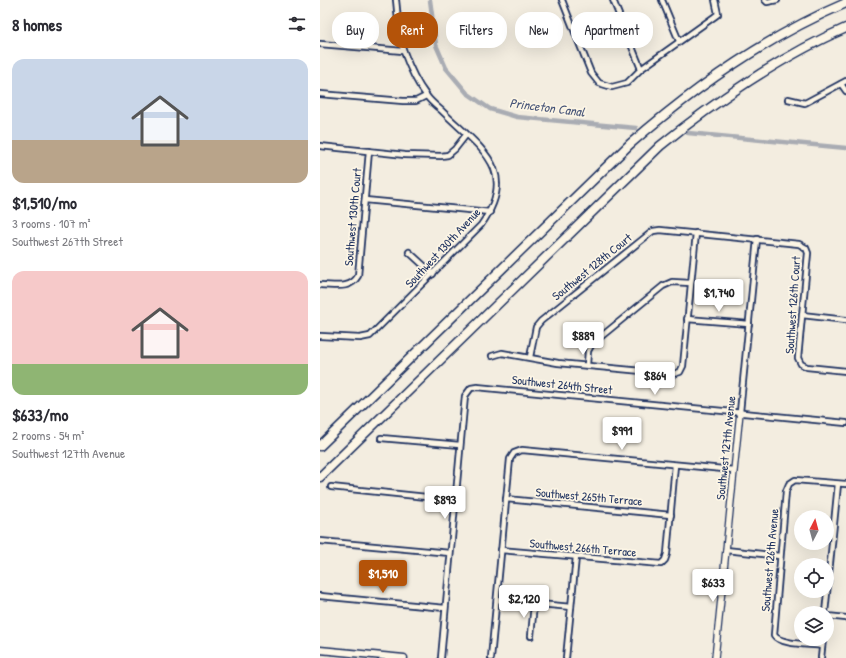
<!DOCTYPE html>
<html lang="en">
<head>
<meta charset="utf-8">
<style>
	body { margin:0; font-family:"Patrick Hand",sans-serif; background:#f7f7f7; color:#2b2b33; height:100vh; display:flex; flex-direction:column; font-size:15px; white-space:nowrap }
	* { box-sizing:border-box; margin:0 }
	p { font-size:13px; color:#7c7c81 }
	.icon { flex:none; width:22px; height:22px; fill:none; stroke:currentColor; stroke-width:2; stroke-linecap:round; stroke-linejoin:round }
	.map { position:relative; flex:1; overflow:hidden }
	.panel { display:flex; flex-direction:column; background:#fff; width:320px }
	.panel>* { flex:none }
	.guide { position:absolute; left:12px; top:12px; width:380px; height:36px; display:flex; gap:8px }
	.needle { width:26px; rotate:6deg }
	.controls { position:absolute; left:474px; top:510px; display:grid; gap:8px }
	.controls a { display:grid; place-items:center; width:40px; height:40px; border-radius:50%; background:#fff; box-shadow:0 4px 16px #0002; font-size:20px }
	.price { position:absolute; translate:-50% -34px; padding:0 9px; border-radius:4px; background:#fff; color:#222; font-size:13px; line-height:26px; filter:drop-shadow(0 1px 2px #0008) }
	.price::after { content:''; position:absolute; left:50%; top:24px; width:12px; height:9px; margin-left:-6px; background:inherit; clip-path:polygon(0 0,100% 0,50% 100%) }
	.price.current { background:#b45309; color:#fff }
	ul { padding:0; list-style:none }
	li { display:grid; align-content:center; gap:8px; height:212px; padding:0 12px }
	li span { display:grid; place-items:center; height:124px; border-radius:12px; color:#555 }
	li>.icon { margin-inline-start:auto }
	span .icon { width:72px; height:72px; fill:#fffc; stroke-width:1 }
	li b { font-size:17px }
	h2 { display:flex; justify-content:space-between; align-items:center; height:48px; padding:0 12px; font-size:17px }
	.chip { padding:0 14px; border-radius:16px; background:#fff; box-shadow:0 4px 16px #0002; font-size:14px; line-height:36px }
	.chip.current { background:#b45309; color:#fff }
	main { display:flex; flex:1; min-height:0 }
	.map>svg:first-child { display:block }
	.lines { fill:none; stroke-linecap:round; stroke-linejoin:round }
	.canal { stroke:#a9acb3; stroke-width:4.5 }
	.minor-casing { stroke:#1b2f5e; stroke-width:8 }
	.tertiary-casing { stroke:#1b2f5e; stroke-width:8 }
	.secondary-casing { stroke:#1b2f5e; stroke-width:9 }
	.motorway-casing { stroke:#1b2f5e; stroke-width:11 }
	.minor { stroke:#fcf5e5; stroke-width:4.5 }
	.tertiary { stroke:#fcf5e5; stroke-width:5.5 }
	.secondary { stroke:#fcf5e5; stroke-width:6 }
	.motorway { stroke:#fcf5e5; stroke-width:8 }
	.labels { text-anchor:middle; stroke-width:3.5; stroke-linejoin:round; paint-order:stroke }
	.street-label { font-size:12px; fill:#1b2f5e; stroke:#fcf5e5 }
	.water-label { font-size:13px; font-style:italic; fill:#465478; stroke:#fcf5e5 }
</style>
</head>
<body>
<main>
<section class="panel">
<h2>8 homes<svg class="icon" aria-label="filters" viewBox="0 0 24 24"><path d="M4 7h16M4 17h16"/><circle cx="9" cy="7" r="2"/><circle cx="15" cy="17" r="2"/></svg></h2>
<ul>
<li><span style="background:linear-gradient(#c9d6e8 65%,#b9a48a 0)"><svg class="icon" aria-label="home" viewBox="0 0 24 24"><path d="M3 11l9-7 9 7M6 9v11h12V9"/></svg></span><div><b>$1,510/mo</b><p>3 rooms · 107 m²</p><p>Southwest 267th Street</p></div></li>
<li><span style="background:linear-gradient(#f6c9c9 75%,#8fb573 0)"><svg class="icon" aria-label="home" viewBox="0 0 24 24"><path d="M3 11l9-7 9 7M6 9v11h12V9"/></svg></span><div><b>$633/mo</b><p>2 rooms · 54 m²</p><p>Southwest 127th Avenue</p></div></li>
</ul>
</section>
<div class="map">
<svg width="526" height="658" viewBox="0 0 526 658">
	<rect width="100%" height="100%" fill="#f3ede0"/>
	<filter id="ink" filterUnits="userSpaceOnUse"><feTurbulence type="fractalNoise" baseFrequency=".025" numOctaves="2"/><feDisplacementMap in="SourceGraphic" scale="8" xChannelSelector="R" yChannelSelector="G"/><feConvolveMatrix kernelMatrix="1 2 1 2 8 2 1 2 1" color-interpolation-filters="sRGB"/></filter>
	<g filter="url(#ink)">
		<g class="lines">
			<!-- canal -->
			<g class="canal">
				<path d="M110 0 116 45 126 68 147 93 170 109 197 117 316 128"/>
				<path d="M368 133 526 148"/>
			</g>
			<defs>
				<g id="minor">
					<path d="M242 0 271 73 279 83 292 87 307 83 321 69 394 17 398 14 395 0"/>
					<path d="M293 0 321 69"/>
					<path d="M342 0 359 41"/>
					<path d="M445 0 447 2 457 0"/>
					<path d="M0 44 83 51"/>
					<path d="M521 84 526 91"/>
					<path d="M0 94 83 101H96L106 96"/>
					<path d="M468 99 485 103 526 81"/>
					<path d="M0 146 85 155 121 156 128 155 135 149 146 135"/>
					<path d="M45 200 170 212"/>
					<path d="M89 252 113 274"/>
					<path d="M0 285C14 285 30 290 38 276L49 151"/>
					<path d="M482 315 526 320"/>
					<path d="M367 319 429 324"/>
					<path d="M0 336 40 338 50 336 161 225C201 169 158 147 121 110 116 106 110 101 106 95 97 83 89 66 84 52 78 36 78 16 76 0"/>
					<path d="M172 356 182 353 238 363 353 374 360 372 363 366 376 233"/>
					<path d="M210 357 216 327 221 321 333 231 340 230 479 244 486 248 488 253 478 358 481 364 487 367 526 371"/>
					<path d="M267 365 268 351 272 344 343 286 352 282 371 283"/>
					<path d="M420 412 437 239"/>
					<path d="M61 438 140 445"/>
					<path d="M11 487 135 500"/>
					<path d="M186 499 351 515"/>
					<path d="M0 541 130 553"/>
					<path d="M181 550 341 564 345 560 347 554 355 465"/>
					<path d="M406 550 460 556"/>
					<path d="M0 596 125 608"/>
					<path d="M177 600 251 607"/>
					<path d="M505 613 518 484"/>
					<path d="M507 616 526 618"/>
					<path d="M211 636 214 604"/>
					<path d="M502 646C490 644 460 645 454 635L466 491 469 484 475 480 526 484"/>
					<path d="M121 658 145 396 151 388 157 387 526 423"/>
					<path d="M171 658 190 459 194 453 202 450 414 470"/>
					<path d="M246 658 256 557"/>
					<path d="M501 658 503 639"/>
				</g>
				<path id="tertiary" d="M395 658 420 412"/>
				<path id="secondary" d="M0 650 84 658"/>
				<g id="motorway">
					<path d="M0 446 310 144C375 87 446 37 526 3"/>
					<path d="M0 477 340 146C393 103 463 55 526 28"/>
				</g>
			</defs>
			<!-- minor casing -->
			<use href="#minor" class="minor-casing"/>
			<!-- tertiary casing -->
			<use href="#tertiary" class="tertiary-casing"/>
			<!-- secondary casing -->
			<use href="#secondary" class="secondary-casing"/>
			<!-- motorway casing -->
			<use href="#motorway" class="motorway-casing"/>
			<!-- minor -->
			<use href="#minor" class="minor"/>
			<!-- tertiary -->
			<use href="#tertiary" class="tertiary"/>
			<!-- secondary -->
			<use href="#secondary" class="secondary"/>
			<!-- motorway -->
			<use href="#motorway" class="motorway"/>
		</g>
	</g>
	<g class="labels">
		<!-- street labels -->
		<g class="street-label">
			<text transform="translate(33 217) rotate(-85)" y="4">Southwest 130th Court</text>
			<text transform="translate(123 248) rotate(-47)" y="4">Southwest 130th Avenue</text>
			<text transform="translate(272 267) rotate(-39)" y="4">Southwest 128th Court</text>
			<text transform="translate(473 305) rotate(-86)" y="4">Southwest 126th Court</text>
			<text transform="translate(242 385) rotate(6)" y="4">Southwest 264th Street</text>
			<text transform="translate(406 448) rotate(-84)" y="4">Southwest 127th Avenue</text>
			<text transform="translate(269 497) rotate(5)" y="4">Southwest 265th Terrace</text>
			<text transform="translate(263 548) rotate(5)" y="4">Southwest 266th Terrace</text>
			<text transform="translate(450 560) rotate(-85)" y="4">Southwest 126th Avenue</text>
		</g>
		<!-- water labels -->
		<g class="water-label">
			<text transform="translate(227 107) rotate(7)" y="5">Princeton Canal</text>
		</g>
	</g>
</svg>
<div class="controls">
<a><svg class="needle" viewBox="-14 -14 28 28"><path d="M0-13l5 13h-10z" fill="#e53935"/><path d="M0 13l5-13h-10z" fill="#7c7c81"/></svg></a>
<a><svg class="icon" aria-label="locate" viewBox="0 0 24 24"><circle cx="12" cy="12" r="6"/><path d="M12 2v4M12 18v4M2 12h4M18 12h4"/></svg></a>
<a><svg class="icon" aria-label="layers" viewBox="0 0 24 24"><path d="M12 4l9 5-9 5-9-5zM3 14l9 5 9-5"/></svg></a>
</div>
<b class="price" style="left:399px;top:313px">$1,740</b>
<b class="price" style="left:263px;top:356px">$889</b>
<b class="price" style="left:335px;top:396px">$864</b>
<b class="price" style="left:302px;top:451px">$991</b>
<b class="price" style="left:125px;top:520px">$893</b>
<b class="price current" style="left:63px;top:594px">$1,510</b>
<b class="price" style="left:393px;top:603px">$633</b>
<b class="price" style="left:204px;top:619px">$2,120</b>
<div class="guide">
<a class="chip">Buy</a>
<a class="chip current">Rent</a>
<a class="chip">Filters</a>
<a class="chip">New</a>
<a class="chip">Apartment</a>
</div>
</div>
</main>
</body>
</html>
